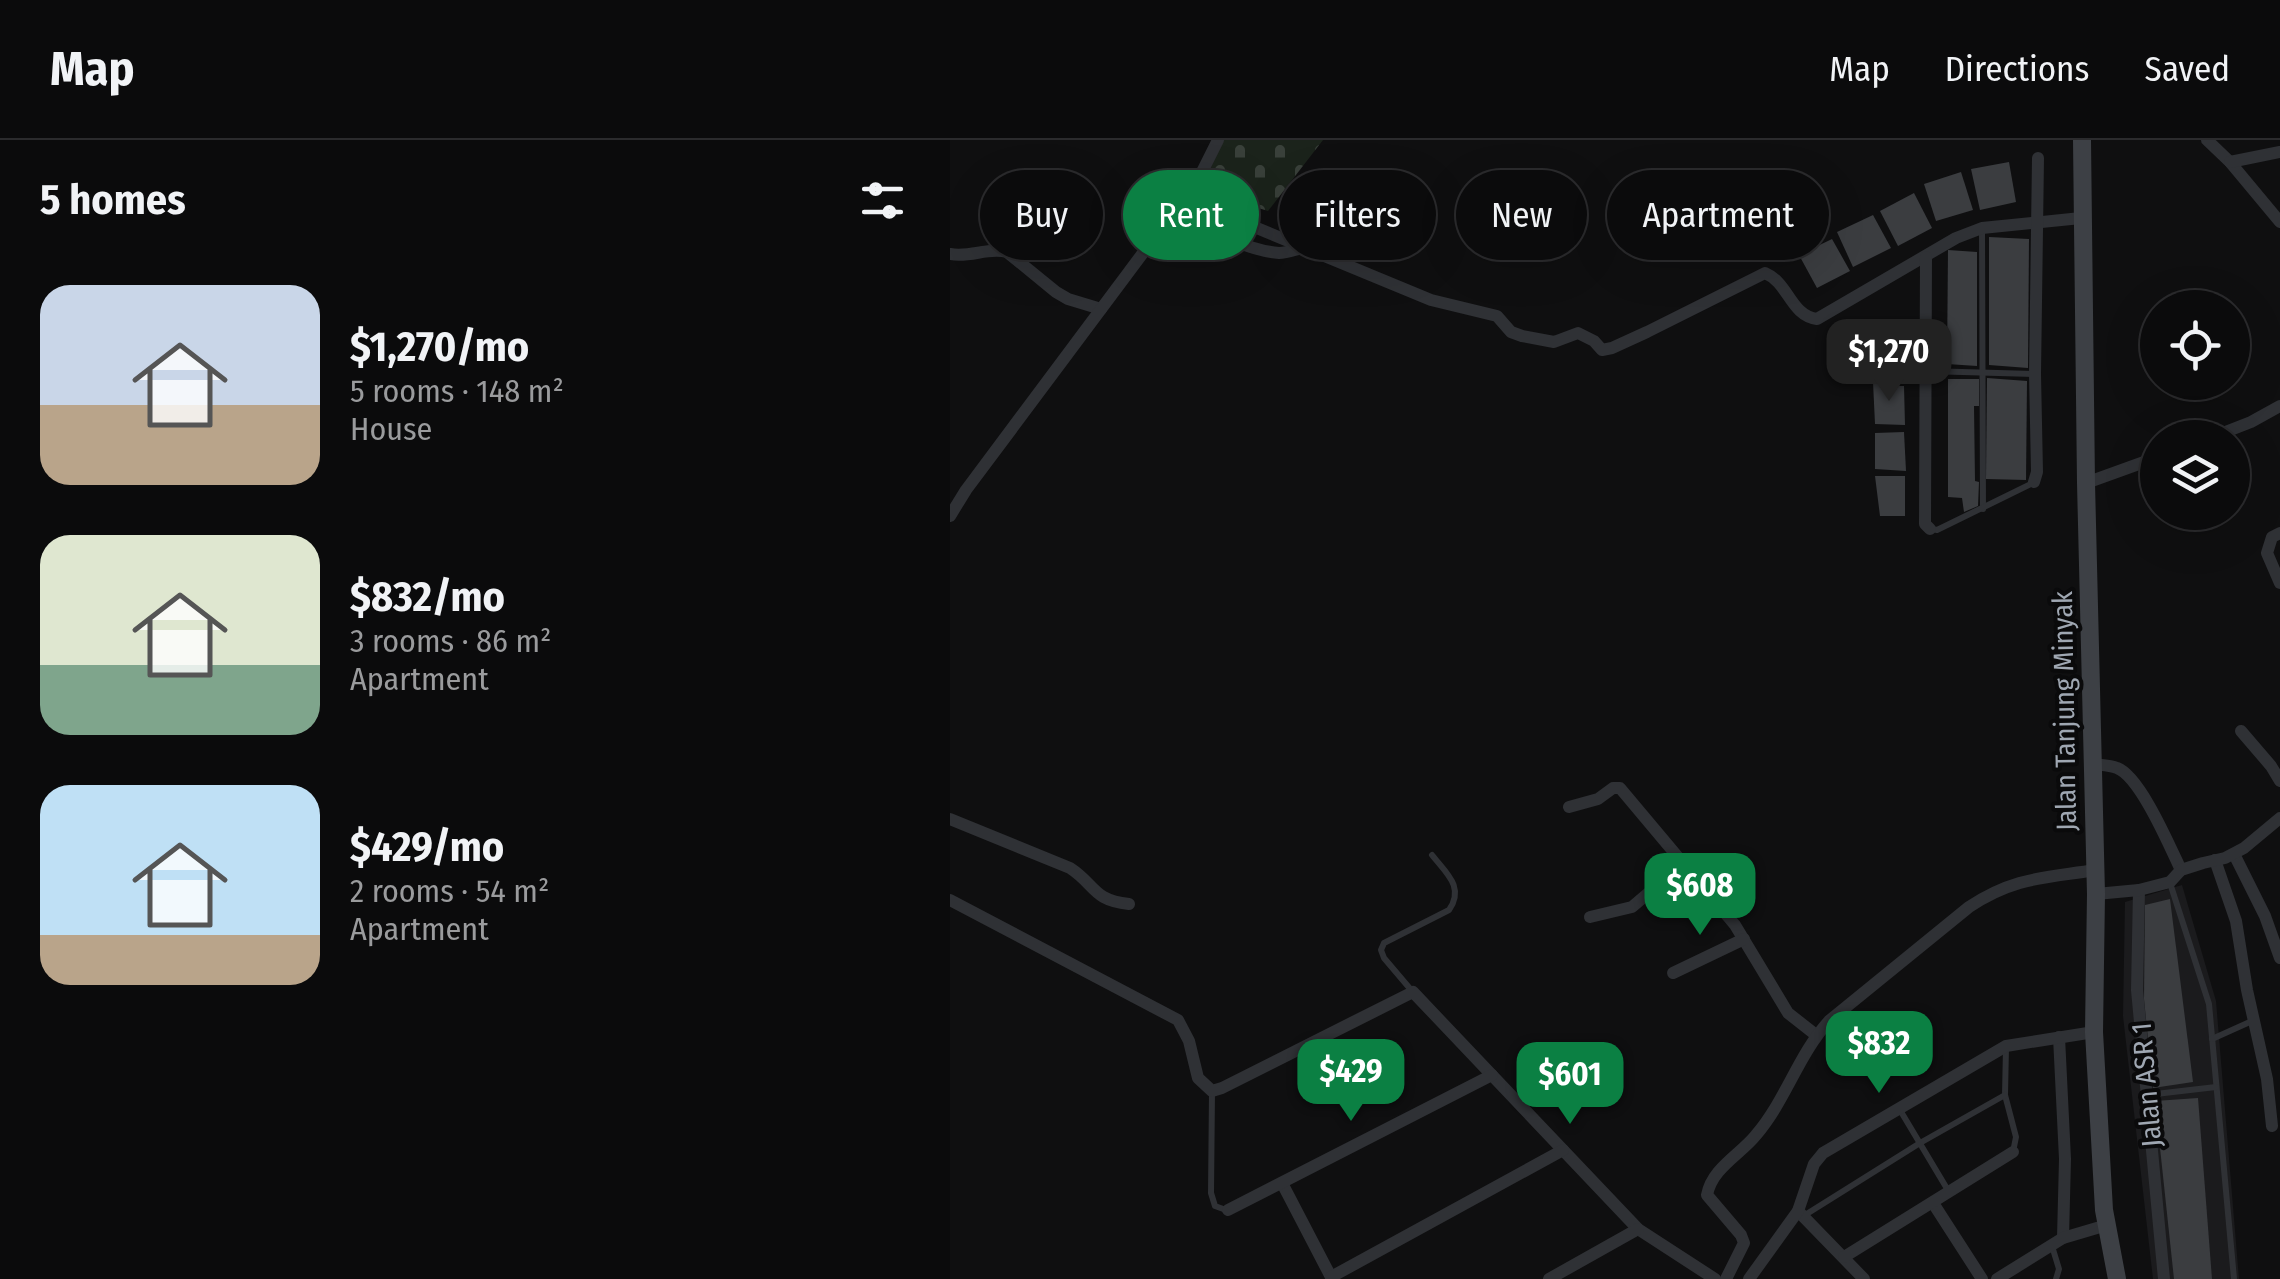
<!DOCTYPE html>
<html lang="en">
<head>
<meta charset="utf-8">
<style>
	body { margin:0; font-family:"Fira Sans Condensed",sans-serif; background:#141415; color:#f1f3f6; height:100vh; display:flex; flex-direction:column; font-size:38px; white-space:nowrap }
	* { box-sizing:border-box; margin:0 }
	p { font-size:32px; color:#9a9b9d }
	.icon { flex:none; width:55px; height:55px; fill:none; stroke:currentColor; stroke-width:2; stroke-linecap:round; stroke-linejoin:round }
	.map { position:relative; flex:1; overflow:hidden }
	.sheet { display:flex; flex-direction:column; background:#0b0b0c; width:950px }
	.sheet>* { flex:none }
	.banner { position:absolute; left:30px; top:30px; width:950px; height:90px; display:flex; gap:20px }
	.buttons { position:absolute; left:1190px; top:150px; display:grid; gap:20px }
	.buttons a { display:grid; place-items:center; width:110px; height:110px; border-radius:50%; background:#0b0b0c; box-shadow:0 10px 40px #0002,0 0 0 2px #2b2b2d; font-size:50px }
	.price { position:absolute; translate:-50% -85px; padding:0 22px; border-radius:20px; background:#0b8043; color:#fff; font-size:32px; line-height:65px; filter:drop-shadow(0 2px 5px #0008) }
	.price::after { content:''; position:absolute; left:50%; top:60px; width:30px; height:22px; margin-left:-15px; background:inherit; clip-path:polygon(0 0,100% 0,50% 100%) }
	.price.selected { background:#222; color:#fff }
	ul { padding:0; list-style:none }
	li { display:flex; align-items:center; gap:30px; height:250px; padding:0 40px }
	li span { display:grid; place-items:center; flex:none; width:280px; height:200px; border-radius:30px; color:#555 }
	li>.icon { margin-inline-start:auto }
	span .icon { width:120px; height:120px; fill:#fffc; stroke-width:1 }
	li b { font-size:42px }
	h2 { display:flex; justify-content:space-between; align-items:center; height:120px; padding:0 40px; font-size:42px }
	.pill { padding:0 35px; border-radius:45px; background:#0b0b0c; box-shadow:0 10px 40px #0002,0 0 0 2px #2b2b2d; font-size:35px; line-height:90px }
	.pill.selected { background:#0b8043; color:#fff }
	header { display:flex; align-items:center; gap:60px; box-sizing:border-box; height:140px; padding:0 50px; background:#0b0b0c; border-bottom:2px solid #2b2b2d }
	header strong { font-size:48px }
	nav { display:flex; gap:55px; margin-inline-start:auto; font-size:35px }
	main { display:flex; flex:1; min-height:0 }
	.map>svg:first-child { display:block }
	.built { fill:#1b1b1d }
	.cemetery { fill:url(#cemetery-stones) }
	.building { fill:#3b3d40 }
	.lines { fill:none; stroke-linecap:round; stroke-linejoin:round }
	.service { stroke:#2f3135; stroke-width:6 }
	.minor { stroke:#2f3135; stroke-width:12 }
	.secondary { stroke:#3d4045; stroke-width:18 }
	.labels { text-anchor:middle; stroke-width:8; stroke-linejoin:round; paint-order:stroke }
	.street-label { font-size:28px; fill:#9fa7b2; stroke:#0a0a0b }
</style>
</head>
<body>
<header>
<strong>Map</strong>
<nav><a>Map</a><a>Directions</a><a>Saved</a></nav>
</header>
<main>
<section class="sheet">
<h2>5 homes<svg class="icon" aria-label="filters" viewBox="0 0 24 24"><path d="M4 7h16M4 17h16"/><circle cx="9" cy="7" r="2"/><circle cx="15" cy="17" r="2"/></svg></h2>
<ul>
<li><span style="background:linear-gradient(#c9d6e8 60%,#b9a48a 0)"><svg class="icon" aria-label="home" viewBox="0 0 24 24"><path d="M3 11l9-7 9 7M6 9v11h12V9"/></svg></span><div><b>$1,270/mo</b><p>5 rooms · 148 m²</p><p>House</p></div></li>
<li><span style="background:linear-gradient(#dfe7d0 65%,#7fa58c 0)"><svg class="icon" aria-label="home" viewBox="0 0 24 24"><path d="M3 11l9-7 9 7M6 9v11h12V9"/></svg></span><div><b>$832/mo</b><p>3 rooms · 86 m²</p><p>Apartment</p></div></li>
<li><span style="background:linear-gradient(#bfe0f5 75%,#b9a48a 0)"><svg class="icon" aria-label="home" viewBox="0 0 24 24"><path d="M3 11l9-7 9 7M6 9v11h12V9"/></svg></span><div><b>$429/mo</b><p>2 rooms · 54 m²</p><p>Apartment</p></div></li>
</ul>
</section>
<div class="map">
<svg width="1330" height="1139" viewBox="0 0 1330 1139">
	<defs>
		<pattern id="cemetery-stones" width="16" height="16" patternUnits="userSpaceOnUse" patternTransform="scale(2.5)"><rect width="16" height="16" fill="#1b231b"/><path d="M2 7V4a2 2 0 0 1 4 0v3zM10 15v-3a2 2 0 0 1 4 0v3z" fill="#39403a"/></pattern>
	</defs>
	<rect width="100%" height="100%" fill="#0f0f10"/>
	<!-- built -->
	<path class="built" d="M1232 745 1266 861 1289 1139H1203L1173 876 1175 762Z"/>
	<!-- cemetery -->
	<path class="cemetery" d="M274 0H373L318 71 250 50Z"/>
	<!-- building -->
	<g class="building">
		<path d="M1059 22 1066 62 1030 70 1021 29Z"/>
		<path d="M1011 32 1023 70 986 81 974 44Z"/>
		<path d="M964 53 982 88 948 106 930 71Z"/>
		<path d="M923 75 941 108 903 127 887 92Z"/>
		<path d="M1039 97 1079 99 1078 228 1039 225Z"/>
		<path d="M882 99 900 131 867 148 849 115Z"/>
		<path d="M998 110 1027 112V226L997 224Z"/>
		<path d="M1037 238 1077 241 1076 340 1036 339Z"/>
		<path d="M998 239H1029V266H1024L1025 341 1029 342 1028 366 1014 372 1012 358 998 357Z"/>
		<path d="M923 242H940L941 246H954L955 285 925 284Z"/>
		<path d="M954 292 956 331 925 329V293Z"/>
		<path d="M925 336H955V376H930Z"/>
		<path d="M1220 759 1243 942 1203 948 1194 859 1195 765Z"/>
		<path d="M1248 958 1262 1139H1224L1205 961Z"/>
	</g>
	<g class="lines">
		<!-- service -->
		<g class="service">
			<path d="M1032 90 1033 369"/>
			<path d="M976 231 1084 234"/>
			<path d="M981 389 987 390 1083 343"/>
			<path d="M1220 743 1259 864 1284 1139"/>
			<path d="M462 851 434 818 431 810 434 803 499 770C515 747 496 733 482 715"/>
			<path d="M1262 899 1302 881"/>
			<path d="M1056 907 1055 955 1066 997 1063 1012"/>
			<path d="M262 952 261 1053 265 1066 276 1070"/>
			<path d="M1197 955 1266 947"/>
			<path d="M950 970 999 1052"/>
			<path d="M855 1075 970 1003 1055 955"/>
			<path d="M1102 1106 1109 1129 1106 1139"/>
		</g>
		<!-- minor -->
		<g class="minor">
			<path d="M1257 0 1280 22 1330 82"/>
			<path d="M1280 22 1330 12"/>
			<path d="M234 58 481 160 547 176 561 192 572 196 604 202 628 193 644 201 652 210 662 208 697 192 815 133C839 143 840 175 867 179L1006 98 1032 88 1131 78"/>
			<path d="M225 71C256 87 293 110 329 113 337 113 344 110 352 108"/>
			<path d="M0 114C20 118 38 107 57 112L106 152 118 159 151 169"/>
			<path d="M976 117 975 384 980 389"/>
			<path d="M1260 298 1301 282 1330 266"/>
			<path d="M1084 342 1087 332 1085 234 1088 18"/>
			<path d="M1136 343 1208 317"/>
			<path d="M0 376 16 350 234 58 252 32 268 0"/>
			<path d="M1330 393 1322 397 1317 413 1330 443"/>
			<path d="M1291 591 1321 626 1330 641"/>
			<path d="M1143 624C1150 625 1160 625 1167 628 1190 636 1220 707 1231 730"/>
			<path d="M619 667 648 659 663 648H670L785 785 838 873 866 895"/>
			<path d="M0 679 120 728C146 745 142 760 179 764"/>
			<path d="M1284 714 1315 776 1330 818"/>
			<path d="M1265 720 1286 781 1297 850 1317 939 1322 986"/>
			<path d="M1189 750 1187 850 1214 1139"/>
			<path d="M1146 754 1189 750 1220 742 1231 730 1253 723 1275 718 1294 708 1330 678"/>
			<path d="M0 760 228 880 239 901 248 938 262 951 272 948 463 852 688 1089 765 1139"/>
			<path d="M640 777 682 767 702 750 714 729 728 718"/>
			<path d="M723 833 794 799"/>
			<path d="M1109 897 1115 1019 1113 1098"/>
			<path d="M332 1043 382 1139"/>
			<path d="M983 1063 1032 1139"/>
			<path d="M278 1070 542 935"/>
			<path d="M848 1071 914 1139"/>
			<path d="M894 1117 1063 1012"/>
			<path d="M381 1137 613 1010"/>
			<path d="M599 1139 688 1089"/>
			<path d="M776 1139 794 1103 791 1095 757 1055C762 1028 790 1015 806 995 836 960 848 915 879 881L1019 767C1064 737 1095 738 1145 730"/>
			<path d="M799 1139 848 1071 864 1024 873 1013 1056 906 1144 892"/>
			<path d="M1047 1139 1113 1098 1157 1085"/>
		</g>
		<!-- secondary -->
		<path class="secondary" d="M1132 0 1136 343 1146 754 1144 892 1154 1070 1167 1139"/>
	</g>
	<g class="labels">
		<!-- street labels -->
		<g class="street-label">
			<text transform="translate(1114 571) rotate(-91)" y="10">Jalan Tanjung Minyak</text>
			<text transform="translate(1196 945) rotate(-95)" y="10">Jalan ASR 1</text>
		</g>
	</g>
</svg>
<div class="buttons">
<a><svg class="icon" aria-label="locate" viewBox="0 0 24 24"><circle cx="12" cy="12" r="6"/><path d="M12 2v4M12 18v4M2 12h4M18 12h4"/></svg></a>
<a><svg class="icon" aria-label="layers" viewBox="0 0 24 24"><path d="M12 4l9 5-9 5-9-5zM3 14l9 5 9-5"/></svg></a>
</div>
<b class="price selected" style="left:939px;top:264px">$1,270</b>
<b class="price" style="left:750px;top:798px">$608</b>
<b class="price" style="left:929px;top:956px">$832</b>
<b class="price" style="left:401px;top:984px">$429</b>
<b class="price" style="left:620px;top:987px">$601</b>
<div class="banner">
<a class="pill">Buy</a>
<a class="pill selected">Rent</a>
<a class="pill">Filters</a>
<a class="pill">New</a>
<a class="pill">Apartment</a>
</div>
</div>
</main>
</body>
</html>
